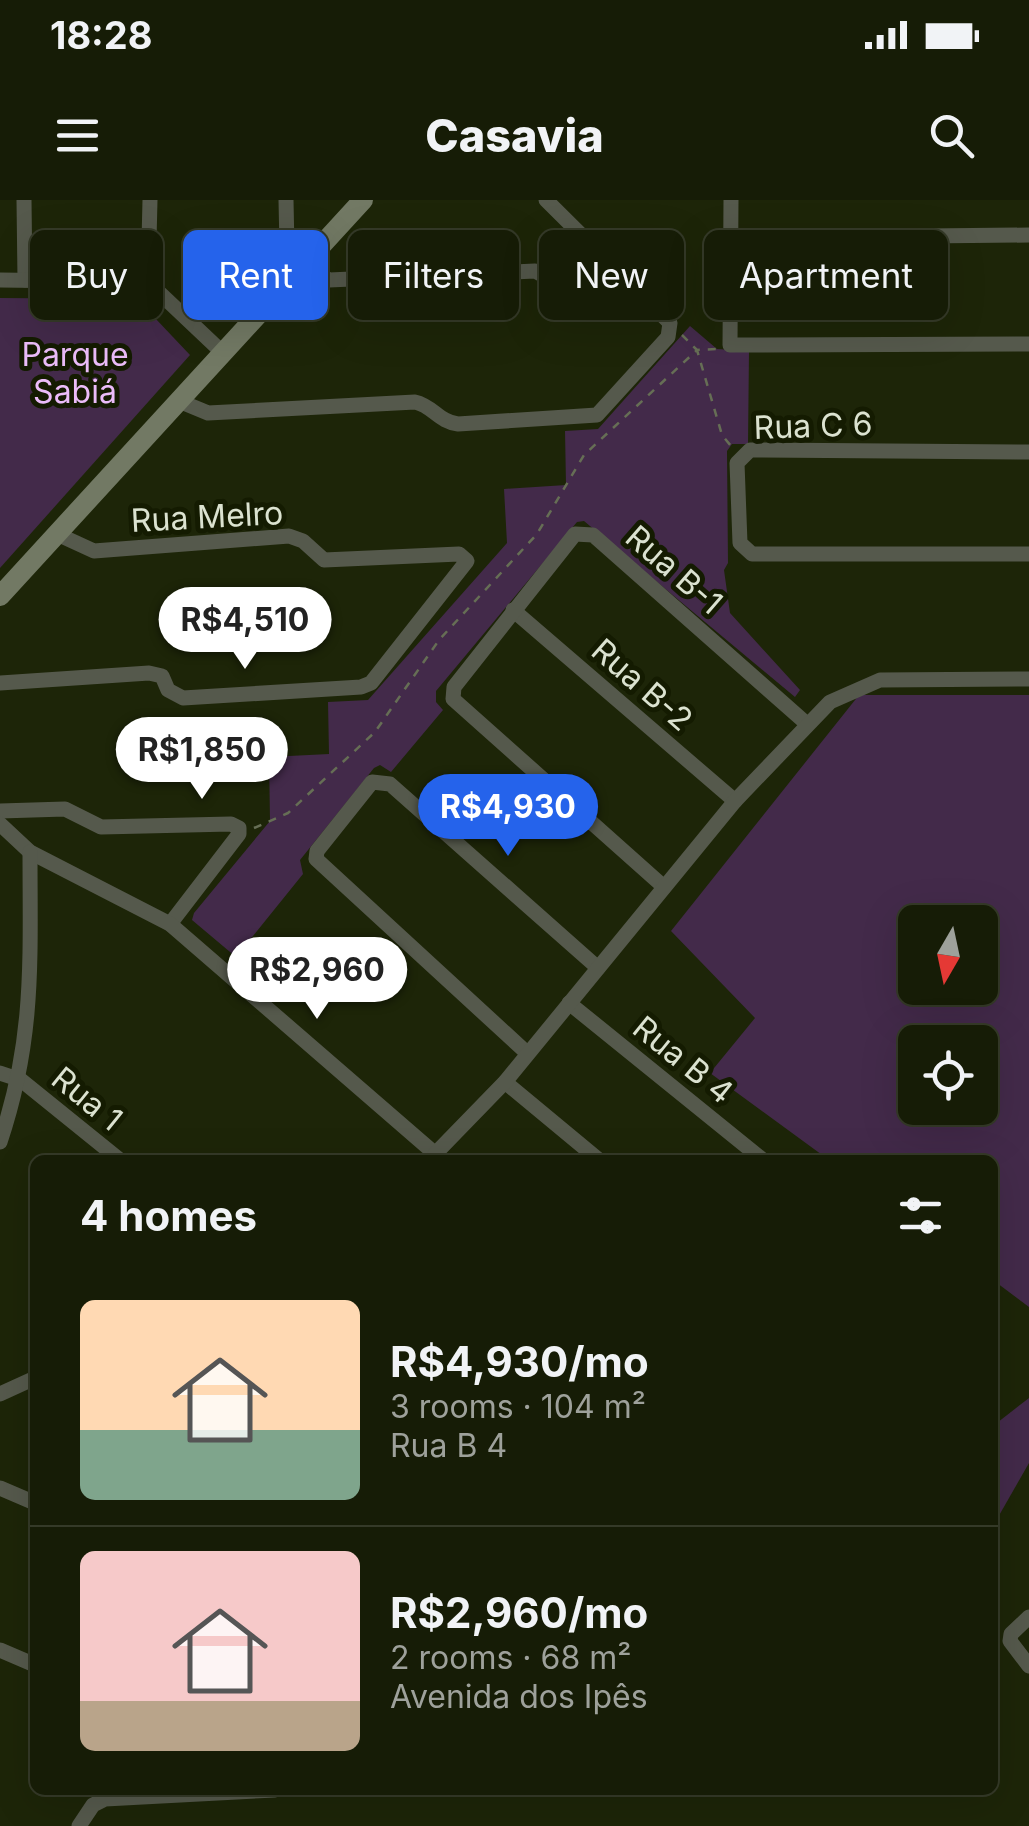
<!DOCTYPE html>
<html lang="en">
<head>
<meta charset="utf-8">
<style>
	body { margin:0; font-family:Inter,sans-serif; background:#232914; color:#f1f3f6; height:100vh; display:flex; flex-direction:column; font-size:38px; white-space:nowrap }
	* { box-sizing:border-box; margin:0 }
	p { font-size:32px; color:#9ea19b }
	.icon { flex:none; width:55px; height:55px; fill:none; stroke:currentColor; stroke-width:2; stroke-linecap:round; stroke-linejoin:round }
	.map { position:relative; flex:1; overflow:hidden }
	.panel { position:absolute; left:30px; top:955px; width:968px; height:640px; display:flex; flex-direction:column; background:#161c06; border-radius:15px; box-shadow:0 10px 40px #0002,0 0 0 2px #353a28 }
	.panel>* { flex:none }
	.banner { position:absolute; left:30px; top:30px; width:970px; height:90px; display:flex; gap:20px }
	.needle { width:65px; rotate:189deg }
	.buttons { position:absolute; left:898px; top:705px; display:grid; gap:20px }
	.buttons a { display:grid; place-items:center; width:100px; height:100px; border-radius:15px; background:#161c06; box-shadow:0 10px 40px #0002,0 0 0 2px #353a28; font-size:50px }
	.price { position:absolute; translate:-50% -85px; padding:0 22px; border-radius:35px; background:#fff; color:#222; font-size:32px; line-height:65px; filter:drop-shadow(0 2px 5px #0008) }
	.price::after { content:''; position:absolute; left:50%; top:60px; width:30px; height:22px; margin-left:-15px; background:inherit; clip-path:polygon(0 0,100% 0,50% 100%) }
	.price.current { background:#2563eb; color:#fff }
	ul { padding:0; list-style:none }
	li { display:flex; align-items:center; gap:30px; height:250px; padding:0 50px }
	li+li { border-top:2px solid #353a28 }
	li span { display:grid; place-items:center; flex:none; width:280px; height:200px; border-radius:15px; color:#555 }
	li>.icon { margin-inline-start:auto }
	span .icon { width:120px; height:120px; fill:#fffc; stroke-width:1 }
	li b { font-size:42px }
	h2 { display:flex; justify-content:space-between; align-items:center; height:120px; padding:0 50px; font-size:42px }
	.pill { padding:0 35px; border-radius:15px; background:#161c06; box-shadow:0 10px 40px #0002,0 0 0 2px #353a28; font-size:35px; line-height:90px }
	.pill.current { background:#2563eb; color:#fff }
	.status { display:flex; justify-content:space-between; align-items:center; height:70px; padding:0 50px; background:#161c06; direction:ltr }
	.status svg { height:28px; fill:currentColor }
	header { display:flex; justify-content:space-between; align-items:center; height:130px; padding:0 50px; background:#161c06; font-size:45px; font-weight:800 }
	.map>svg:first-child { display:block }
	.green { fill:#432a4a; fill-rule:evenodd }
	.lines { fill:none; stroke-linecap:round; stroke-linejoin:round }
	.path { stroke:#666e55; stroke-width:2.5; stroke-dasharray:8 8; stroke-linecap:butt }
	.street { stroke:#55594c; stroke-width:15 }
	.secondary { stroke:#727964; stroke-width:20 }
	.labels { text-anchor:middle; stroke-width:10; stroke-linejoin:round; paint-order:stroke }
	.park-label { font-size:32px; fill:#ebbcf9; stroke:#141b01 }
	.street-label { font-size:32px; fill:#dbe2d0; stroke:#141b01 }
</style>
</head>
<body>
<div class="status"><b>18:28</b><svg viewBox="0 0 49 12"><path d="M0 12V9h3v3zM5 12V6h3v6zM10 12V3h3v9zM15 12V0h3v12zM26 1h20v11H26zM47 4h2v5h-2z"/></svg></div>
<header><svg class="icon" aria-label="menu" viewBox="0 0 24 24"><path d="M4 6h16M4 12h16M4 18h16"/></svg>Casavia<svg class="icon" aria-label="search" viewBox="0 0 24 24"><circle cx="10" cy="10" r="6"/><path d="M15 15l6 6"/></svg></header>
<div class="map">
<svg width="1029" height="1626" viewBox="0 0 1029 1626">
	<rect width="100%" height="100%" fill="#1d2508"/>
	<!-- green -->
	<g class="green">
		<path d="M0 98 137 99 190 155 0 368Z"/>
		<path d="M690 126 717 149 749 151 748 244H732L727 251 728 363 724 370 730 413 800 490 795 497 584 321 577 322 436 491V502L443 510 391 572 380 565 374 568 300 660 303 674 236 757 192 720 194 713 270 621 269 557 329 554 328 502 368 500 507 343 504 289 566 285 565 231 598 229Z"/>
		<path d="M859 495H1029V1107L993 1080 992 960H829L710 873 755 818 671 731ZM915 722H980V788H915ZM915 842H980V908H915Z"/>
		<path d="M1029 1198V1263L993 1326V1226Z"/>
	</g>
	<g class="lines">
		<!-- path -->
		<g class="path">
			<path d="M682 135 697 150 718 149"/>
			<path d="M254 628 288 613 375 532 439 440 537 334 584 255 697 150 722 235 731 246"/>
		</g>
		<!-- street -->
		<g class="street">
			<path d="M24 0 25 80"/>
			<path d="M286 0 287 48 303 65 329 80 535 71 566 88 632 89"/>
			<path d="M731 0 730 145 1029 144"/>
			<path d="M731 38 1029 35"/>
			<path d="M0 80 148 82 223 153"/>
			<path d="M148 82 150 0"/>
			<path d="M179 201 208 213 415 202C433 206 439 222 458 224L597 215 668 137 670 123 546 0"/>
			<path d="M1029 252 750 250 737 263 740 343 752 354H1029"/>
			<path d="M513 410 735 601"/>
			<path d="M0 483 149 473 162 476 168 490 183 498 361 487 371 483 467 361 459 354 324 360 303 341 289 336 94 351 57 334"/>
			<path d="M0 611 65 609 101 627 231 624 239 628V634L170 724"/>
			<path d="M0 624 30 652 170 724 440 958"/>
			<path d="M664 687 453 499 454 487 575 334 593 335 807 524"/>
			<path d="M569 803 763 960"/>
			<path d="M527 853 316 659 317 651 372 582 390 584 598 768"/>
			<path d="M0 873 21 880 120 960"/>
			<path d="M505 882 599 960"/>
			<path d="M0 942C35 838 30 760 30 652"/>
			<path d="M435 954 505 882 735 601 830 502 880 480 1029 479"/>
			<path d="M0 1194 35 1178"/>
			<path d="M0 1288 35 1303"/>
			<path d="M1029 1417 1011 1434 1010 1441 1029 1466"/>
			<path d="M0 1450 35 1465"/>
			<path d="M79 1626 93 1605 105 1599 275 1590"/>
		</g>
		<!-- secondary -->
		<path class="secondary" d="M0 396 363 0"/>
	</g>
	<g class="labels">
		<!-- park labels -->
		<g class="park-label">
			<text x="75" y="166">Parque<tspan x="75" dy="37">Sabiá</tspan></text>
		</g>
		<!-- street labels -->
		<g class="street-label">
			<text transform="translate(813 226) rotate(-2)" y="11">Rua C 6</text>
			<text transform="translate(207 317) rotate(-3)" y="11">Rua Melro</text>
			<text transform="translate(674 370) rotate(41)" y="11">Rua B-1</text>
			<text transform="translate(642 485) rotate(41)" y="11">Rua B-2</text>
			<text transform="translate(683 860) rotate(39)" y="11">Rua B 4</text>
			<text transform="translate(87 899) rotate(39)" y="11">Rua 1</text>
		</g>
	</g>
</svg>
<div class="buttons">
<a><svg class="needle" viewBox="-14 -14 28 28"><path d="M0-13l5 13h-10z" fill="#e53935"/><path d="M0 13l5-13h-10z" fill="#9ea19b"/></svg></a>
<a><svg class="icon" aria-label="locate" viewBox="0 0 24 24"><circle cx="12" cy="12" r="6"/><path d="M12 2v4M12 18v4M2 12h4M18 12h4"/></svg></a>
</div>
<b class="price" style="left:245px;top:472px">R$4,510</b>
<b class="price" style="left:202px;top:602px">R$1,850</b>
<b class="price current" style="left:508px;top:659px">R$4,930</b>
<b class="price" style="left:317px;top:822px">R$2,960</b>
<div class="banner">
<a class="pill">Buy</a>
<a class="pill current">Rent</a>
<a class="pill">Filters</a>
<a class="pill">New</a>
<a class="pill">Apartment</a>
</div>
<section class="panel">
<h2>4 homes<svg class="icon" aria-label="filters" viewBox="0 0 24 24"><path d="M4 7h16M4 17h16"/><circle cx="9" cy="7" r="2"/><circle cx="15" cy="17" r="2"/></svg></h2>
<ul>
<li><span style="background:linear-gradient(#ffd9b3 65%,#7fa58c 0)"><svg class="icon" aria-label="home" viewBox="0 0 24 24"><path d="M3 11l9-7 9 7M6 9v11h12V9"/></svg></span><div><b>R$4,930/mo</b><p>3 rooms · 104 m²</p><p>Rua B 4</p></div></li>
<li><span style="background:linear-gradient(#f6c9c9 75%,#b9a48a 0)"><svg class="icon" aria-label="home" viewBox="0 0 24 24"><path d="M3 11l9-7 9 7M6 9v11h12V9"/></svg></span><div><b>R$2,960/mo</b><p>2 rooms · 68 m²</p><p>Avenida dos Ipês</p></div></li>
</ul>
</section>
</div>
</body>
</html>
